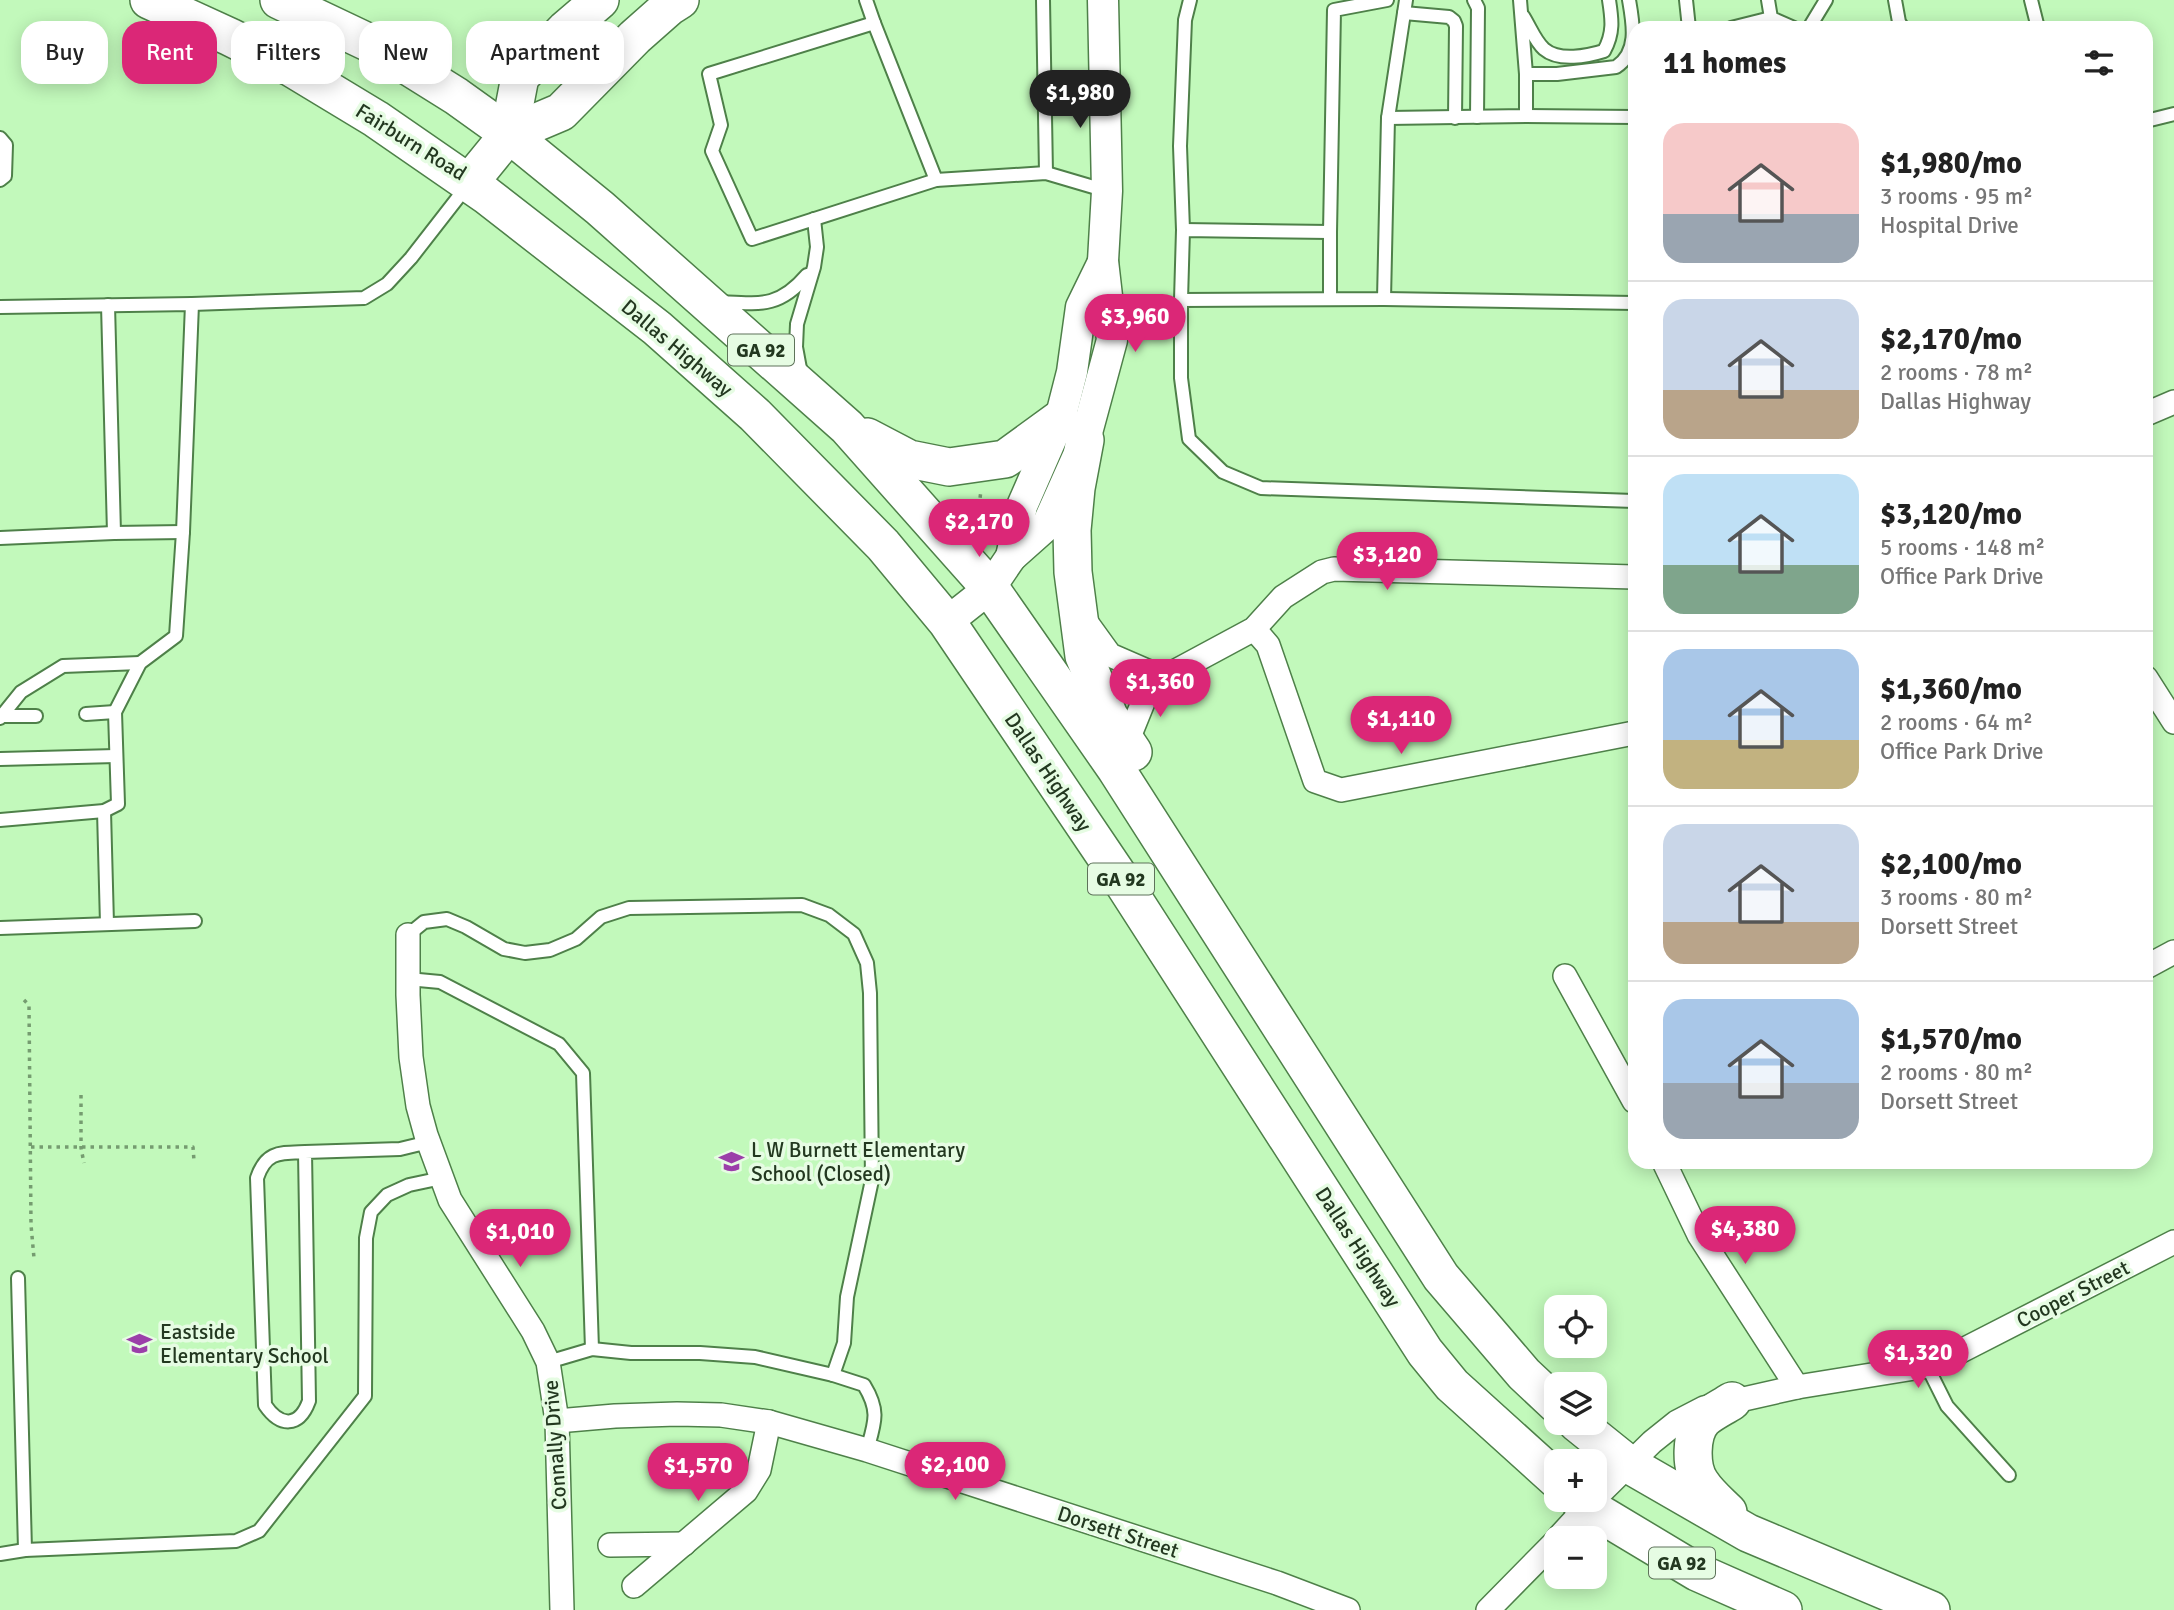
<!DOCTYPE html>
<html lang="en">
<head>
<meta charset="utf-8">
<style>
	body { margin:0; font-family:Signika,sans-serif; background:#f2f2f2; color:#222; height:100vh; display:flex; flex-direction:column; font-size:26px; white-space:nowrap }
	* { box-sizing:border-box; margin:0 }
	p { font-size:23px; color:#767676 }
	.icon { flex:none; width:38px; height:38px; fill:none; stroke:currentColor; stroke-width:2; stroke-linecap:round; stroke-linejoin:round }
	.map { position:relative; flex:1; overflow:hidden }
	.sheet { position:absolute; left:1628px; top:21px; width:525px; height:1148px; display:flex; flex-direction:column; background:#fff; border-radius:21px; box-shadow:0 4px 18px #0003 }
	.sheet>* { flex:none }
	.guide { position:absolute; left:21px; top:21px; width:665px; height:63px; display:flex; gap:14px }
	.tools { position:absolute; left:1544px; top:1295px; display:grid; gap:14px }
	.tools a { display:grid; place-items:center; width:63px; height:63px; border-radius:14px; background:#fff; box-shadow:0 4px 18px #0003; font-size:35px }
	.price { position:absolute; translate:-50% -60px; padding:0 16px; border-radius:24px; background:#db2777; color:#fff; font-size:23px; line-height:46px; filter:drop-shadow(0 2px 4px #0008) }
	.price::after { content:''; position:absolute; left:50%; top:42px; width:21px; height:16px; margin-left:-10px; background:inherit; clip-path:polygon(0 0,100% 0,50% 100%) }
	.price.active { background:#222; color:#fff }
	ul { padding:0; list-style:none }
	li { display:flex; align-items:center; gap:21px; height:175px; padding:0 35px }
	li+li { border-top:2px solid #e0e0e0 }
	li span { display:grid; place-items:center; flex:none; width:196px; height:140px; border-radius:21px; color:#555 }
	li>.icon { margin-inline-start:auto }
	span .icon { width:84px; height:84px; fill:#fffc; stroke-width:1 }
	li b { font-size:30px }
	h2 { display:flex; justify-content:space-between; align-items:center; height:84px; padding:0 35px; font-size:30px }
	.pill { padding:0 24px; border-radius:21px; background:#fff; box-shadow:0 4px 18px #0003; font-size:24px; line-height:63px }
	.pill.active { background:#db2777; color:#fff }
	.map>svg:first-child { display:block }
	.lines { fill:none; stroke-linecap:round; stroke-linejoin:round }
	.service-casing { stroke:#4e8049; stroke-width:16 }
	.minor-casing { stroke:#4e8049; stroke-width:26 }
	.tertiary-casing { stroke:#4e8049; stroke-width:33 }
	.primary-casing { stroke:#4e8049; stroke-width:40 }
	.path { stroke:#759c70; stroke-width:3.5; stroke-dasharray:3.5 5; stroke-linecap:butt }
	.service { stroke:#fff; stroke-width:12 }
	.minor { stroke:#fff; stroke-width:23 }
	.tertiary { stroke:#fff; stroke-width:30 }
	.primary { stroke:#fff; stroke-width:37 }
	.labels { text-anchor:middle; stroke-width:7; stroke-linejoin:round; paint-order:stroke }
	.shield { fill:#e6fce3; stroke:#5e735a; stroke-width:2 }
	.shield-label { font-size:19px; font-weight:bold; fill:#233820 }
	.street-label { font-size:21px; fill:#233820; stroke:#e6fce3 }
	.poi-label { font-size:21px; fill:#233820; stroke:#e6fce3; text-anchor:start }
</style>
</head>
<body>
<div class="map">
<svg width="2174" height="1610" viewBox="0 0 2174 1610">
	<rect width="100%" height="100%" fill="#c2f9bb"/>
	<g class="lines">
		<defs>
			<g id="service">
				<path d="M866 0 874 23"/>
				<path d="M1043 0 1046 173"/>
				<path d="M1406 0 1388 118 1384 299 1181 300V378L1189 439 1223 472 1261 488 1634 501"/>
				<path d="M1474 0 1478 8 1477 117"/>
				<path d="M1520 0 1526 74H1557L1616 67C1639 52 1633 23 1629 0"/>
				<path d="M1686 0 1689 28"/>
				<path d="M1768 0 1771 18 1794 28"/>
				<path d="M1895 0 1899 22 1903 28"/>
				<path d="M2031 0 2038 28"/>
				<path d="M1404 13 1449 17 1454 21 1456 26 1455 118"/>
				<path d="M1523 16C1530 27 1535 41 1544 49 1559 62 1588 56 1604 51 1614 33 1612 19 1609 0"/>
				<path d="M874 23 936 180 752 239 712 151 721 125 709 74Z"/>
				<path d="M1731 28 1771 18"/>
				<path d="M1809 28 1826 0"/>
				<path d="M1526 116 1634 117"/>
				<path d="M1388 118 1526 116V74"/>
				<path d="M2146 121 2174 114"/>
				<path d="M0 138 6 145 5 176 0 180"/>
				<path d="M936 180 1046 173 1107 191"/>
				<path d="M1183 230 1180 146 1185 20 1190 0"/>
				<path d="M1330 299V232"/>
				<path d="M1384 299 1634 303"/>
				<path d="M1181 300 1183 230 1330 232 1334 10 1387 0"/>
				<path d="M719 302C760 304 779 308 807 275"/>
				<path d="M192 304 364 298 387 284 411 258 467 186"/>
				<path d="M108 305 114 533"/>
				<path d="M0 307 192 304 183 532 176 636 140 663 115 712 118 804 104 811 0 820"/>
				<path d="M801 374 796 347 797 324 814 267 817 247 814 219"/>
				<path d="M0 538 114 533 183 532"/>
				<path d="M86 714 115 712"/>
				<path d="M1 716H36"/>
				<path d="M0 718 21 692 63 666 140 663"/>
				<path d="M0 759 116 756"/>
				<path d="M104 811 107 924"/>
				<path d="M0 928 195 921"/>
				<path d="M408 935 424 922 447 919 466 927 504 949 525 953 550 950 576 939 601 917 629 908 802 905 829 915 854 934 867 963 870 993 872 1180 847 1297 844 1343 833 1375"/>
				<path d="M408 979 440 982 559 1044 583 1073 592 1349"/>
				<path d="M305 1152C280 1153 266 1151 257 1178L265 1405C280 1427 299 1428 309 1401L305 1152 400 1149 429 1142"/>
				<path d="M18 1278 25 1550"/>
				<path d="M548 1362 592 1349 631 1353H700L755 1357 833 1375 864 1385C880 1411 875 1422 867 1450"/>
				<path d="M1927 1366 1947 1406 2009 1475"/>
				<path d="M0 1554 25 1550 236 1541 259 1531 365 1396 366 1238 371 1212 387 1195 409 1185 442 1178"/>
			</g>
			<g id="minor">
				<path d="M2146 414 2174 402"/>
				<path d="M1084 619 1110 655 1163 678"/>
				<path d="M1254 629 1268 645 1315 781 1341 790 1634 733"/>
				<path d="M2146 678 2174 722"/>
				<path d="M1127 742 1144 700 1163 678 1254 629 1283 597 1322 572 1334 569 1634 577"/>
				<path d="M408 935V995L411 1057 418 1106 426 1135 450 1200 533 1331 548 1362 557 1421 562 1610"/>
				<path d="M2146 967 2174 952"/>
				<path d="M1565 976 1634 1101"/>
				<path d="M1664 1162 1699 1235 1797 1387"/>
				<path d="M557 1421 615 1416 677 1414 721 1415 769 1422 867 1450 1277 1583 1348 1610"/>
				<path d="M1594 1499 1652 1442 1677 1422 1704 1408 1797 1387 1927 1366 1961 1351 2174 1242"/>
				<path d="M1558 1538 1593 1500"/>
				<path d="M610 1545 684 1544"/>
				<path d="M634 1586 746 1491 759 1470 769 1422"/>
				<path d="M1488 1610 1556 1541"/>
			</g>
			<g id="tertiary">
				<path d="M1011 557 1022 506 1060 419 1072 372 1081 307 1103 262"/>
				<path d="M947 622 990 588 1011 557 1047 525 1085 440 1112 340 1103 261 1107 191 1103 0"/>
			</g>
			<g id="primary">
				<path d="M149 0 230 37 290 67 376 119 486 195 657 328 755 415 883 545 947 622 1120 878 1425 1352 1452 1385 1556 1479"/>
				<path d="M279 0 376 46 456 96 509 134 600 208 847 427 990 588 1116 769 1441 1277 1524 1374 1556 1404"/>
				<path d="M509 134 520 77 565 30 600 0"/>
				<path d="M469 183 509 134 561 112 635 37 669 7 680 0"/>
				<path d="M867 437 909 459 949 467 1005 459 1060 419"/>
				<path d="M1085 440 1076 488 1072 530 1073 572 1084 656 1109 716 1133 752"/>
				<path d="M1577 1423 1628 1464 1748 1533 1931 1610"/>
				<path d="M1579 1500 1587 1506 1697 1572 1783 1610"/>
				<path d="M1728 1512C1719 1503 1708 1494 1701 1483 1690 1468 1690 1433 1704 1419 1712 1412 1723 1407 1732 1401"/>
			</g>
		</defs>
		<!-- service casing -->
		<use href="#service" class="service-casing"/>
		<!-- minor casing -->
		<use href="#minor" class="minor-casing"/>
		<!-- tertiary casing -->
		<use href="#tertiary" class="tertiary-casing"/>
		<!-- primary casing -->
		<use href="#primary" class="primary-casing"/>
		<!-- path -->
		<g class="path">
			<path d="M977 523 981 490"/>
			<path d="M977 523 993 529"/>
			<path d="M24 1000 29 1005 31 1225 34 1258"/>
			<path d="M81 1095V1148L84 1163"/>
			<path d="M31 1147H193L194 1161"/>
		</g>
		<!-- service -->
		<use href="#service" class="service"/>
		<!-- minor -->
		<use href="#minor" class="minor"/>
		<!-- tertiary -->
		<use href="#tertiary" class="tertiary"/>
		<!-- primary -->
		<use href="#primary" class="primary"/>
	</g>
	<!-- icons -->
	<defs>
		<symbol id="school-bare" viewBox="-9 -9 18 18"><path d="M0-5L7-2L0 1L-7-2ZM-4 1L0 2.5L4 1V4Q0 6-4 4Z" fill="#9b3fa9" stroke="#e6fce3" stroke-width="2.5" paint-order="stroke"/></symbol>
	</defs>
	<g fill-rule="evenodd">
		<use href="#school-bare" x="714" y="1144" width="35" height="35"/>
		<use href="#school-bare" x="122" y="1326" width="35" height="35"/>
	</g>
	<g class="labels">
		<!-- shield labels -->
		<g class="shield">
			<rect x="728" y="334.5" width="66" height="31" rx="5"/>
			<rect x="1088" y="863.5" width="66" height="31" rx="5"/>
			<rect x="1649" y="1547.5" width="66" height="31" rx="5"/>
		</g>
		<g class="shield-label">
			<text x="761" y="357">GA 92</text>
			<text x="1121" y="886">GA 92</text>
			<text x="1682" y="1570">GA 92</text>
		</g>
		<!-- street labels -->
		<g class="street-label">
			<text transform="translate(411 142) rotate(32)" y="7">Fairburn Road</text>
			<text transform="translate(677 348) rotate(40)" y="7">Dallas Highway</text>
			<text transform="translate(1048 772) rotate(56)" y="7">Dallas Highway</text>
			<text transform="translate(1358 1247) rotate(57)" y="7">Dallas Highway</text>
			<text transform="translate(2073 1294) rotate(-27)" y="7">Cooper Street</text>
			<text transform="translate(555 1445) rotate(-94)" y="7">Connally Drive</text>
			<text transform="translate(1118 1532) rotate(18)" y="7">Dorsett Street</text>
		</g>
		<!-- poi labels -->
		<g class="poi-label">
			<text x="751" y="1157">L W Burnett Elementary<tspan x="751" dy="24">School (Closed)</tspan></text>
			<text x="160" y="1339">Eastside<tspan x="160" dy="24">Elementary School</tspan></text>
		</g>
	</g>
</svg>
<div class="tools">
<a><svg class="icon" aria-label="locate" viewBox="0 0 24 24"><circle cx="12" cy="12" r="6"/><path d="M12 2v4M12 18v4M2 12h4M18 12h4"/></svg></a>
<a><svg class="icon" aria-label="layers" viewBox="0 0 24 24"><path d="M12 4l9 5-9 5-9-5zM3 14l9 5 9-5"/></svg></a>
<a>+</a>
<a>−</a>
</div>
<b class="price active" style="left:1080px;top:130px">$1,980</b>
<b class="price" style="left:1135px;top:354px">$3,960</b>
<b class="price" style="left:979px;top:559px">$2,170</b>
<b class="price" style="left:1387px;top:592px">$3,120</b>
<b class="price" style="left:1160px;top:719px">$1,360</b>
<b class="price" style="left:1401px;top:756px">$1,110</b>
<b class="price" style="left:1745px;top:1266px">$4,380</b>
<b class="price" style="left:520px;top:1269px">$1,010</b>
<b class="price" style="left:1918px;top:1390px">$1,320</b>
<b class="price" style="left:955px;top:1502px">$2,100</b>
<b class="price" style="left:698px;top:1503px">$1,570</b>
<div class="guide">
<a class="pill">Buy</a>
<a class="pill active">Rent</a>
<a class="pill">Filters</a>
<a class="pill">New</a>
<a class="pill">Apartment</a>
</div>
<section class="sheet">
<h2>11 homes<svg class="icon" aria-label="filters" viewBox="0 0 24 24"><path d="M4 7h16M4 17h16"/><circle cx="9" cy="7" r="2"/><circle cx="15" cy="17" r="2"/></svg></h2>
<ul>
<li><span style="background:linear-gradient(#f6c9c9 65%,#9aa5b1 0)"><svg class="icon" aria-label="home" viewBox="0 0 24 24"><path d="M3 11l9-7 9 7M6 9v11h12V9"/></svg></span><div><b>$1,980/mo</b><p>3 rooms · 95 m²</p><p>Hospital Drive</p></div></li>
<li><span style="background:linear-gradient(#c9d6e8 65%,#b9a48a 0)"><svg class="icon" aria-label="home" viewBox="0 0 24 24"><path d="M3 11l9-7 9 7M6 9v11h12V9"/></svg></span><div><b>$2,170/mo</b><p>2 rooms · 78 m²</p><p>Dallas Highway</p></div></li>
<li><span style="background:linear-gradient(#bfe0f5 65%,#7fa58c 0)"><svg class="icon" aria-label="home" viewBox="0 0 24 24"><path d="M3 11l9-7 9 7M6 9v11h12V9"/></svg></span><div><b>$3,120/mo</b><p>5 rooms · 148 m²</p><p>Office Park Drive</p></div></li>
<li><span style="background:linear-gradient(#a9c7e8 65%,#c2b280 0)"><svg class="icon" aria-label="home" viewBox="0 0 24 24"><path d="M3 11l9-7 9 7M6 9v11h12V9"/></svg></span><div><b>$1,360/mo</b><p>2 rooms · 64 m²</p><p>Office Park Drive</p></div></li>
<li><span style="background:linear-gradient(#c9d6e8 70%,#b9a48a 0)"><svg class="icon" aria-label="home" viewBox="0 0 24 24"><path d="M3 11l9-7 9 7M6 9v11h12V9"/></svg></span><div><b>$2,100/mo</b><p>3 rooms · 80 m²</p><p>Dorsett Street</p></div></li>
<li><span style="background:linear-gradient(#a9c7e8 60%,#9aa5b1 0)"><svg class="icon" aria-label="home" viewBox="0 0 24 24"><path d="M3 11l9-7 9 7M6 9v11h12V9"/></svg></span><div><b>$1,570/mo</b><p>2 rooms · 80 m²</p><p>Dorsett Street</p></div></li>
</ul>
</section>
</div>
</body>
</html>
